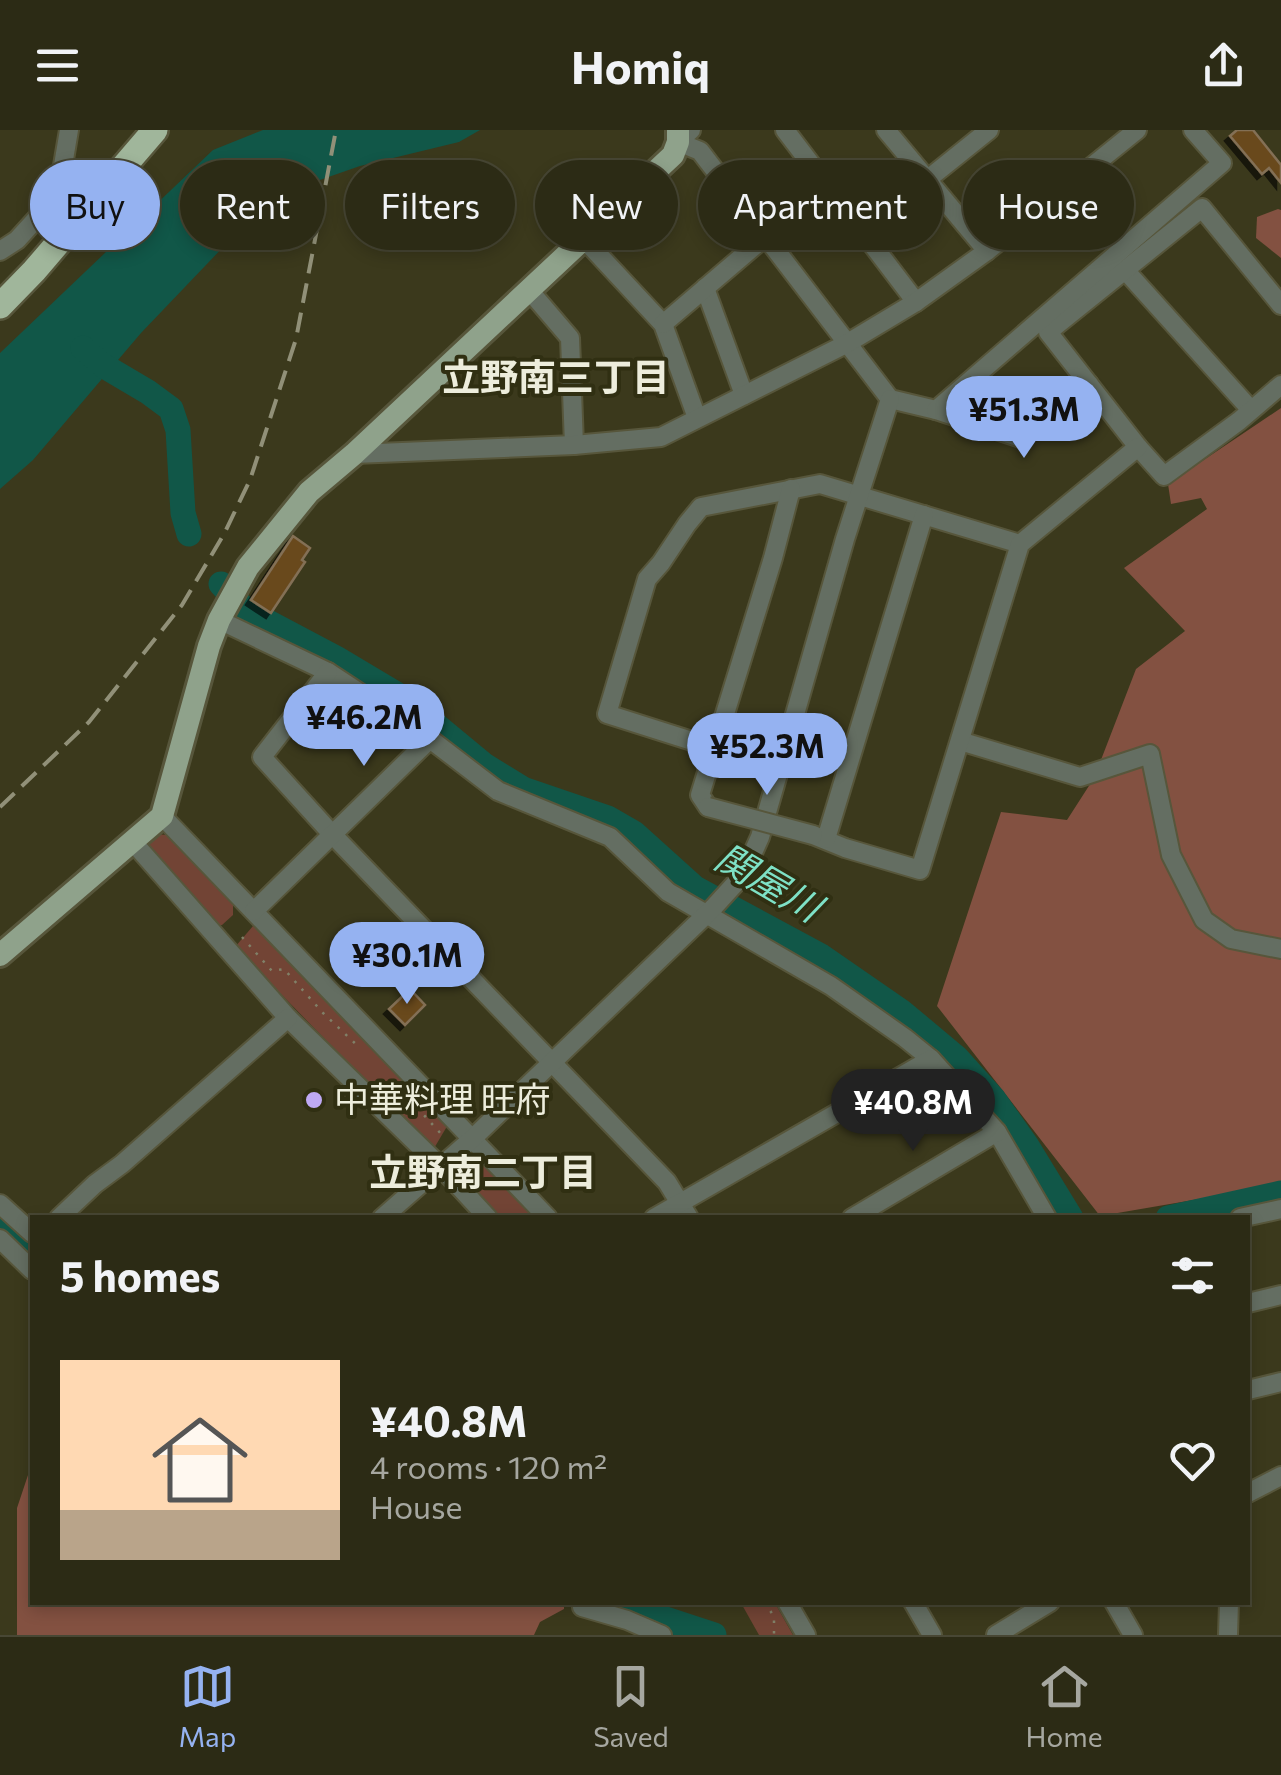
<!DOCTYPE html>
<html lang="en">
<head>
<meta charset="utf-8">
<style>
	body { margin:0; font-family:Commissioner,"Noto Sans JP",sans-serif; background:#383722; color:#f1f3f6; height:100vh; display:flex; flex-direction:column; font-size:38px; white-space:nowrap }
	* { box-sizing:border-box; margin:0 }
	p { font-size:32px; color:#a6a7a0 }
	.icon { flex:none; width:55px; height:55px; fill:none; stroke:currentColor; stroke-width:2; stroke-linecap:round; stroke-linejoin:round }
	.map { position:relative; flex:1; overflow:hidden }
	.side { position:absolute; left:30px; top:1085px; width:1220px; height:390px; display:flex; flex-direction:column; background:#2c2b15; border-radius:0px; box-shadow:0 5px 15px #0003,0 0 0 2px #484734 }
	.side>* { flex:none }
	.hud { position:absolute; left:30px; top:30px; width:1222px; height:90px; display:flex; gap:20px }
	.price { position:absolute; translate:-50% -85px; padding:0 22px; border-radius:35px; background:#95b2f1; color:#111; font-size:32px; line-height:65px; filter:drop-shadow(0 2px 5px #0008) }
	.price::after { content:''; position:absolute; left:50%; top:60px; width:30px; height:22px; margin-left:-15px; background:inherit; clip-path:polygon(0 0,100% 0,50% 100%) }
	.price.active { background:#222; color:#fff }
	ul { padding:0; list-style:none }
	li { display:flex; align-items:center; gap:30px; height:250px; padding:0 30px }
	li+li { border-top:2px solid #484734 }
	li span { display:grid; place-items:center; flex:none; width:280px; height:200px; border-radius:0px; color:#555 }
	li>.icon { margin-inline-start:auto }
	span .icon { width:120px; height:120px; fill:#fffc; stroke-width:1 }
	li b { font-size:42px }
	h2 { display:flex; justify-content:space-between; align-items:center; height:120px; padding:0 30px; font-size:42px }
	.pill { padding:0 35px; border-radius:45px; background:#2c2b15; box-shadow:0 5px 15px #0003,0 0 0 2px #484734; font-size:35px; line-height:90px }
	.pill.active { background:#95b2f1; color:#111 }
	header { display:flex; justify-content:space-between; align-items:center; height:130px; padding:0 30px; background:#2c2b15; font-size:45px; font-weight:700 }
	.tabs { display:flex; justify-content:space-around; align-items:center; height:140px; border-top:2px solid #484734; background:#2c2b15; font-size:28px; color:#a6a7a0 }
	.tabs a { display:grid; justify-items:center; gap:5px }
	.tabs .active { color:#95b2f1 }
	.map>svg:first-child { display:block }
	.green { fill:#724435 }
	.forest { fill:#835141 }
	.water { fill:#115748 }
	.lines { fill:none; stroke-linecap:round; stroke-linejoin:round }
	.river { stroke:#115748; stroke-width:25 }
	.building { fill:#694a1f; stroke:#836f55; stroke-width:2.5; filter:url(#shadow) }
	.minor-casing { stroke:#57563b; stroke-width:22 }
	.major-casing { stroke:#57563b; stroke-width:28 }
	.highway-casing { stroke:#57563b; stroke-width:30 }
	.path { stroke:#818068; stroke-width:2.5; stroke-dasharray:2.5 8; stroke-linecap:butt }
	.minor { stroke:#646e62; stroke-width:18 }
	.major { stroke:#8fa28b; stroke-width:22 }
	.highway { stroke:#a0b69b; stroke-width:25 }
	.rail { stroke:#919078; stroke-width:4; stroke-dasharray:20 10; stroke-linecap:butt }
	.minor-bridge-casing { stroke:#57563b; stroke-width:22; stroke-linecap:butt }
	.minor-bridge { stroke:#646e62; stroke-width:18 }
	.poi-dot { fill:#bfa9f4; stroke:#302f12; stroke-width:4 }
	.labels { text-anchor:middle; stroke-width:8; stroke-linejoin:round; paint-order:stroke }
	.poi-label { font-size:35px; fill:#ededdc; stroke:#302f12; text-anchor:start }
	.neighbourhood-label { font-size:38px; font-weight:bold; fill:#ededdc; stroke:#302f12 }
	.water-label { font-size:38px; font-style:italic; fill:#7ee1c6; stroke:#302f12 }
</style>
</head>
<body>
<header><svg class="icon" aria-label="menu" viewBox="0 0 24 24"><path d="M4 6h16M4 12h16M4 18h16"/></svg>Homiq<svg class="icon" aria-label="share" viewBox="0 0 24 24"><path d="M12 15V3M7 8l5-5 5 5M5 13v7h14v-7"/></svg></header>
<div class="map">
<svg width="1281" height="1505" viewBox="0 0 1281 1505">
	<defs>
		<filter id="shadow"><feDropShadow dx="-5" dy="5" stdDeviation="0" flood-color="#0009"/></filter>
	</defs>
	<rect width="100%" height="100%" fill="#3b391c"/>
	<!-- green -->
	<g class="green">
		<path d="M156 704 167 705 175 710 233 772V785L222 795 217 796 139 716Z"/>
		<path d="M253 796 259 798 446 994V998L433 1020 235 817Z"/>
		<path d="M472 1030H480L537 1087H497L459 1049 458 1042Z"/>
		<path d="M741 1473H775L793 1505H759Z"/>
	</g>
	<!-- forest -->
	<g class="forest">
		<path d="M1278 79 1281 80V128L1256 108 1257 87Z"/>
		<path d="M1281 278V1055L1100 1086 937 876 1001 682 1067 690 1094 648 1136 539 1185 501 1124 438 1207 379 1201 368 1171 374 1168 354Z"/>
		<path d="M32 1333V1472H554L564 1475V1479L540 1492 534 1505H17V1378Z"/>
	</g>
	<!-- water -->
	<path class="water" d="M263 0H480L459 12 360 36 271 67 141 203 33 330 0 359V223L213 20Z"/>
	<g class="lines">
		<!-- river -->
		<g class="river">
			<path d="M83 218 104 236 148 262 171 279 178 300 183 383 189 404"/>
			<path d="M221 454 245 480 336 528 403 568 484 635 523 659 608 688 634 703 695 758 821 826 902 882 957 928 993 968 1027 1016 1071 1088"/>
			<path d="M1168 1088 1281 1063"/>
			<path d="M0 1093 32 1123"/>
			<path d="M627 1472 653 1485 714 1505"/>
		</g>
	</g>
	<!-- building -->
	<g class="building">
		<path d="M1237 0H1253L1281 35V53L1269 38 1262 44 1230 6Z"/>
		<path d="M293 406 310 418 302 430 305 432 271 483 251 470Z"/>
		<path d="M410 859 425 875 405 895 389 879Z"/>
	</g>
	<g class="lines">
		<defs>
			<g id="minor">
				<path d="M691 0 678 12 700 21 890 269 936 280 1021 308 1089 254"/>
				<path d="M785 0 916 172"/>
				<path d="M886 0 987 121"/>
				<path d="M928 49 989 0"/>
				<path d="M584 109 663 194 697 288"/>
				<path d="M0 121 17 110 58 65 69 0"/>
				<path d="M1125 140 1251 280"/>
				<path d="M705 158 744 265"/>
				<path d="M529 160 570 208 574 315"/>
				<path d="M1281 175 1202 78 1048 202 1138 317 1164 346 1239 291 1281 255"/>
				<path d="M663 194 765 107"/>
				<path d="M936 280 1222 33 1193 0"/>
				<path d="M354 324 574 315 661 307 846 214 916 172 987 121 1137 0"/>
				<path d="M219 490 328 542 430 609 498 661 610 707 668 762 831 856 905 908 931 929 997 1002 1047 1088"/>
				<path d="M328 542 262 627 331 703 667 1052 689 1088"/>
				<path d="M960 611 1080 647 1150 624 1171 725 1204 790 1231 809 1281 819"/>
				<path d="M714 618 607 584 647 449 661 433 687 394 701 377 820 354 1020 414"/>
				<path d="M708 677 700 665 773 428 791 359"/>
				<path d="M162 686 548 1088"/>
				<path d="M813 705 845 718 920 740 1020 414 1138 317"/>
				<path d="M826 709 924 385"/>
				<path d="M132 711 288 888 441 1037 488 1088"/>
				<path d="M254 781 430 609"/>
				<path d="M0 1074 32 1103"/>
				<path d="M59 1088 95 1054 122 1034 288 888"/>
				<path d="M382 1088 472 1009 713 778 743 745 760 707 845 409 890 269"/>
				<path d="M654 1088 931 929"/>
				<path d="M852 1088 997 1002"/>
				<path d="M1240 1088 1281 1079"/>
				<path d="M0 1109 32 1140"/>
				<path d="M1248 1173 1281 1165"/>
				<path d="M1248 1260 1281 1252"/>
				<path d="M1248 1363 1281 1346"/>
				<path d="M787 1472 806 1505"/>
				<path d="M913 1472 932 1505"/>
				<path d="M1114 1472 1133 1505"/>
				<path d="M582 1477 627 1490 662 1505"/>
				<path d="M996 1505 1050 1472"/>
				<path d="M1228 1505 1229 1472"/>
			</g>
			<path id="major" d="M0 825 162 686 209 516 219 490 248 437 309 362 354 324 673 25 678 12V0"/>
			<path id="highway" d="M0 176 34 141 155 0"/>
		</defs>
		<!-- minor casing -->
		<use href="#minor" class="minor-casing"/>
		<!-- major casing -->
		<use href="#major" class="major-casing"/>
		<!-- highway casing -->
		<use href="#highway" class="highway-casing"/>
		<!-- path -->
		<g class="path">
			<path d="M242 807 272 841 284 839 323 883 359 917"/>
			<path d="M403 962 442 1005"/>
			<path d="M472 1044 492 1053"/>
			<path d="M765 1472 774 1487V1505"/>
		</g>
		<!-- minor -->
		<use href="#minor" class="minor"/>
		<!-- major -->
		<use href="#major" class="major"/>
		<!-- highway -->
		<use href="#highway" class="highway"/>
		<!-- rail -->
		<path class="rail" d="M0 677 89 592 182 475 224 404 250 350 296 209 336 0"/>
		<defs>
			<path id="minor-bridge" d="M708 677 813 705"/>
		</defs>
		<!-- minor-bridge casing -->
		<use href="#minor-bridge" class="minor-bridge-casing"/>
		<!-- minor-bridge -->
		<use href="#minor-bridge" class="minor-bridge"/>
	</g>
	<!-- markers -->
	<circle class="poi-dot" cx="314" cy="970" r="10"/>
	<g class="labels">
		<!-- poi labels -->
		<g class="poi-label">
			<text x="334" y="982">中華料理 旺府</text>
		</g>
		<!-- neighbourhood labels -->
		<g class="neighbourhood-label">
			<text x="556" y="261">立野南三丁目</text>
			<text x="483" y="1056">立野南二丁目</text>
		</g>
		<!-- water labels -->
		<g class="water-label">
			<text transform="translate(768 753) rotate(30)" y="13">関屋川</text>
		</g>
	</g>
</svg>
<b class="price" style="left:1024px;top:331px">¥51.3M</b>
<b class="price" style="left:364px;top:639px">¥46.2M</b>
<b class="price" style="left:767px;top:668px">¥52.3M</b>
<b class="price" style="left:407px;top:877px">¥30.1M</b>
<b class="price active" style="left:913px;top:1024px">¥40.8M</b>
<div class="hud">
<a class="pill active">Buy</a>
<a class="pill">Rent</a>
<a class="pill">Filters</a>
<a class="pill">New</a>
<a class="pill">Apartment</a>
<a class="pill">House</a>
</div>
<section class="side">
<h2>5 homes<svg class="icon" aria-label="filters" viewBox="0 0 24 24"><path d="M4 7h16M4 17h16"/><circle cx="9" cy="7" r="2"/><circle cx="15" cy="17" r="2"/></svg></h2>
<ul>
<li><span style="background:linear-gradient(#ffd9b3 75%,#b9a48a 0)"><svg class="icon" aria-label="home" viewBox="0 0 24 24"><path d="M3 11l9-7 9 7M6 9v11h12V9"/></svg></span><div><b>¥40.8M</b><p>4 rooms · 120 m²</p><p>House</p></div><svg class="icon" aria-label="heart" viewBox="0 0 24 24"><path d="M12 20l-8-8c-3-5 5-10 8-4 3-6 11-1 8 4z"/></svg></li>
</ul>
</section>
</div>
<nav class="tabs">
<a class="active"><svg class="icon" aria-label="map" viewBox="0 0 24 24"><path d="M3 6l6-2 6 2 6-2v14l-6 2-6-2-6 2zM9 4v14M15 6v14"/></svg>Map</a>
<a><svg class="icon" aria-label="saved" viewBox="0 0 24 24"><path d="M7 4h10v16l-5-4-5 4z"/></svg>Saved</a>
<a><svg class="icon" aria-label="home" viewBox="0 0 24 24"><path d="M3 11l9-7 9 7M6 9v11h12V9"/></svg>Home</a>
</nav>
</body>
</html>
